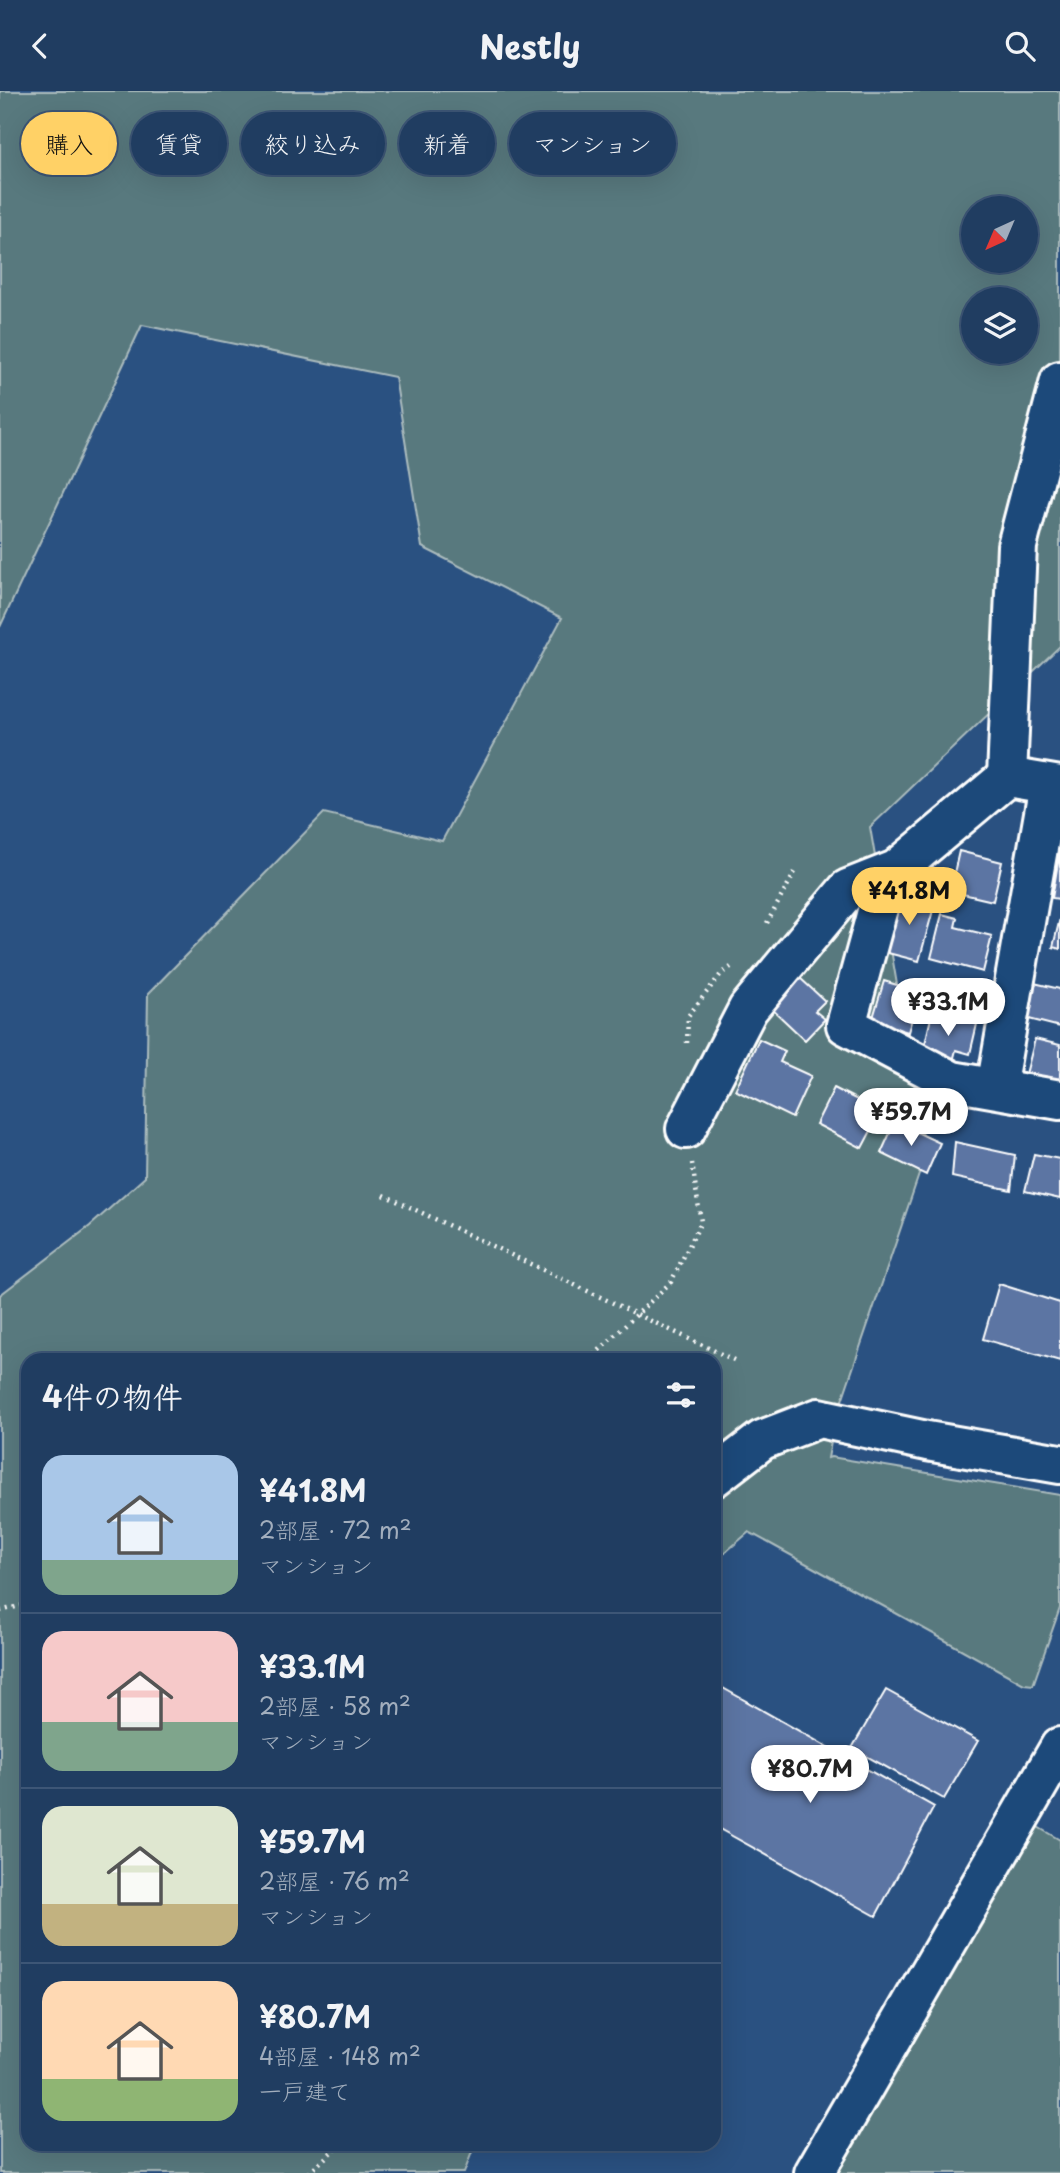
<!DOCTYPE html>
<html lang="ja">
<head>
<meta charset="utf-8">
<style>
	body { margin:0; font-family:"Playpen Sans","Klee One",sans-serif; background:#2d486a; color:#f1f3f6; height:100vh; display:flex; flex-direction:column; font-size:26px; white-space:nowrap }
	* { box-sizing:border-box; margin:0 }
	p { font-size:23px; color:#a2aebd }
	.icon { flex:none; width:38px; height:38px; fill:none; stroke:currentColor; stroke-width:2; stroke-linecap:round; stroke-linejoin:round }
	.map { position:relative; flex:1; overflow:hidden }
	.details { position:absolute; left:21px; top:1262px; width:700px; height:798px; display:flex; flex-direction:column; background:#203d61; border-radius:21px; box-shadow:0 7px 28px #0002,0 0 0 2px #3d5676 }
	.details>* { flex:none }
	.banner { position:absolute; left:21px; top:21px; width:700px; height:63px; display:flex; gap:14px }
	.needle { width:46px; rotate:224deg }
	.tools { position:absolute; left:961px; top:105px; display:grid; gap:14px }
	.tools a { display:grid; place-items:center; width:77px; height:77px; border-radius:50%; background:#203d61; box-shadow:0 7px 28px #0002,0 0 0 2px #3d5676; font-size:35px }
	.price { position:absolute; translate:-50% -60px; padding:0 16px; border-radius:24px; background:#fff; color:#222; font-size:23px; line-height:46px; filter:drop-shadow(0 2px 4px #0008) }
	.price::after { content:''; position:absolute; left:50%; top:42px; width:21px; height:16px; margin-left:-10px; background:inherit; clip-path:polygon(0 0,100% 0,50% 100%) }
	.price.selected { background:#ffd166; color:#111 }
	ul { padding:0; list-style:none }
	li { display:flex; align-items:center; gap:21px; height:175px; padding:0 21px }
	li+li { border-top:2px solid #3d5676 }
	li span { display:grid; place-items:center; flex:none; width:196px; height:140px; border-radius:21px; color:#555 }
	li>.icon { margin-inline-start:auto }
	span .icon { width:84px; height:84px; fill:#fffc; stroke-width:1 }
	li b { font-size:30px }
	h2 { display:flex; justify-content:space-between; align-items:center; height:84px; padding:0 21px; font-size:30px }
	.pill { padding:0 24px; border-radius:32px; background:#203d61; box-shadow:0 7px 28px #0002,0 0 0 2px #3d5676; font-size:24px; line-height:63px }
	.pill.selected { background:#ffd166; color:#111 }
	header { display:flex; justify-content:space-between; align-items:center; height:91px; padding:0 21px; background:#203d61; font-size:32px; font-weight:700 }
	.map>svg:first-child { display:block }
	.green { fill:#58797e; stroke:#acbcbe; stroke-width:2; fill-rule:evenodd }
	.building { fill:#5c74a3; stroke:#fff; stroke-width:2 }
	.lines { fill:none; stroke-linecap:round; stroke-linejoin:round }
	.minor-casing { stroke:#fff; stroke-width:44 }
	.path { stroke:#fff; stroke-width:4.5; stroke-dasharray:2 5; stroke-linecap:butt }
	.minor { stroke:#1f4a7a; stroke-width:38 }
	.path-bridge { stroke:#fff; stroke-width:4.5; stroke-dasharray:2 5; stroke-linecap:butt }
</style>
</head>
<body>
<header><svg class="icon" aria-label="back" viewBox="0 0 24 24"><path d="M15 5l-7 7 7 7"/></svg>Nestly<svg class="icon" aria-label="search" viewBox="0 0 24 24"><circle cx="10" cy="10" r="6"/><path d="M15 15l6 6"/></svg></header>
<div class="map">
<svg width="1060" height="2082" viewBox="0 0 1060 2082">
	<rect width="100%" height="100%" fill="#2a5181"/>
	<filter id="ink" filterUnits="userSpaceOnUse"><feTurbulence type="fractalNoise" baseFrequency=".0143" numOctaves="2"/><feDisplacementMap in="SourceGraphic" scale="14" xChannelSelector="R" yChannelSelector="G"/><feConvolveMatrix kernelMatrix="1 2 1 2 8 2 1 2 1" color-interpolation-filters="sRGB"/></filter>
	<g filter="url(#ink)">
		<!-- green -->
		<g class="green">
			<path d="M0 0H1060V555L870 736 926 1063 835 1330 828 1367 831 1366 1060 1404V1517L1033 1594 1024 1593 749 1441 714 1471V1269H28V2053H475L464 2082H0V1204L90 1135 145 1086 148 903 324 722 442 750 562 527 422 456 395 286 142 234 0 536ZM973 117H1026V170H973ZM973 208H1026V261H973Z"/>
			<path d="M1036 1735 1060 1749V2082H835Z"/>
		</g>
		<!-- building -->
		<g class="building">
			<path d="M959 760 1002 771 993 810 950 800Z"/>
			<path d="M1060 760V808L1052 807Z"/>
			<path d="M899 803 935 812 919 870 884 861Z"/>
			<path d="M942 823 957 827 955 836 992 845 983 881 931 867Z"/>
			<path d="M1060 827V858L1053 856Z"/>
			<path d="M800 887 825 910 815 920 825 928 805 949 772 918Z"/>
			<path d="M884 890 920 901 908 941 872 930Z"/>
			<path d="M1034 892 1060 898V936L1025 927Z"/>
			<path d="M932 922 977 933 970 963 956 959 952 974 922 966Z"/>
			<path d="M759 948 785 960 780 971 811 985 792 1027 735 999Z"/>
			<path d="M1035 948 1060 954V996L1025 987Z"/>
			<path d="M834 997 881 1021 862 1057 816 1033Z"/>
			<path d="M895 1031 940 1052 926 1084 881 1062Z"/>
			<path d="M955 1051 1015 1064 1011 1099 952 1086Z"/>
			<path d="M1034 1063 1060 1068V1108L1025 1100Z"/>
			<path d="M999 1193 1060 1212V1270L983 1248Z"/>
			<path d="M714 1592 934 1716 876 1825 714 1735Z"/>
			<path d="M886 1599 978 1650 944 1708 852 1657Z"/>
		</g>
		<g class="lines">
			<defs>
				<g id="minor">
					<path d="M1007 686 1017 455 1060 290"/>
					<path d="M887 784 846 934 952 990 1060 1009"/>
					<path d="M996 997 1049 694"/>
					<path d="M686 1038 748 918 848 798 896 779 1007 686 1060 695"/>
					<path d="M714 1386 762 1349 819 1327 927 1350 1060 1373"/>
					<path d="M814 2082 1060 1656"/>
				</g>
			</defs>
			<!-- minor casing -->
			<use href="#minor" class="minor-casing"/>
			<!-- path -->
			<g class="path">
				<path d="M767 832 795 781"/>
				<path d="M687 952 688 925 721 883 731 876"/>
				<path d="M589 1269 671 1191 701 1131 692 1072"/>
				<path d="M0 1520 28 1513"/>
				<path d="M309 2082 340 2053"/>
			</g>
			<!-- minor -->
			<use href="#minor" class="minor"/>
			<!-- path-bridge -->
			<path class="path-bridge" d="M384 1104 734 1269"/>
		</g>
	</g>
</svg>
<div class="tools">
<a><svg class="needle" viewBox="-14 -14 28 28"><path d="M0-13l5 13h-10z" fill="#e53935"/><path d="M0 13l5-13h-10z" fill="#a2aebd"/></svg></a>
<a><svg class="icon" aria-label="layers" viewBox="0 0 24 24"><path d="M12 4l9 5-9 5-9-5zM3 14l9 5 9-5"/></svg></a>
</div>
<b class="price selected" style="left:909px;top:836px">¥41.8M</b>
<b class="price" style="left:948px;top:947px">¥33.1M</b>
<b class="price" style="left:911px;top:1057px">¥59.7M</b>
<b class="price" style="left:810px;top:1714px">¥80.7M</b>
<div class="banner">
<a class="pill selected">購入</a>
<a class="pill">賃貸</a>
<a class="pill">絞り込み</a>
<a class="pill">新着</a>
<a class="pill">マンション</a>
</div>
<section class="details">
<h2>4件の物件<svg class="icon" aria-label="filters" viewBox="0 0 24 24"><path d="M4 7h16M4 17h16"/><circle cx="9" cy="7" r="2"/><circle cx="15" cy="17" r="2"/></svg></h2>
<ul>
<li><span style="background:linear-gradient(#a9c7e8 75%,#7fa58c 0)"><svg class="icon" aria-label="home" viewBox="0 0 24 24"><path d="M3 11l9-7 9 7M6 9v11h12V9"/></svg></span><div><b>¥41.8M</b><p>2部屋 · 72 m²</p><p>マンション</p></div></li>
<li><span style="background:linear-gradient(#f6c9c9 65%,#7fa58c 0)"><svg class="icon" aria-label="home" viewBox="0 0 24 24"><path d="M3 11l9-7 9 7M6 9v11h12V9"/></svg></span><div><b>¥33.1M</b><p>2部屋 · 58 m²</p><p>マンション</p></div></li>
<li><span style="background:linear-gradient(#dfe7d0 70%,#c2b280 0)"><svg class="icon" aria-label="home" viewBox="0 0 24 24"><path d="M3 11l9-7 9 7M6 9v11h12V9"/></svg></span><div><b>¥59.7M</b><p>2部屋 · 76 m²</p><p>マンション</p></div></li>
<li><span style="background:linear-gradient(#ffd9b3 70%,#8fb573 0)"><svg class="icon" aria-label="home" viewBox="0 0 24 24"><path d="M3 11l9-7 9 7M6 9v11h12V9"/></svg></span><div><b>¥80.7M</b><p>4部屋 · 148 m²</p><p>一戸建て</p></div></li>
</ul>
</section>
</div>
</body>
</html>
